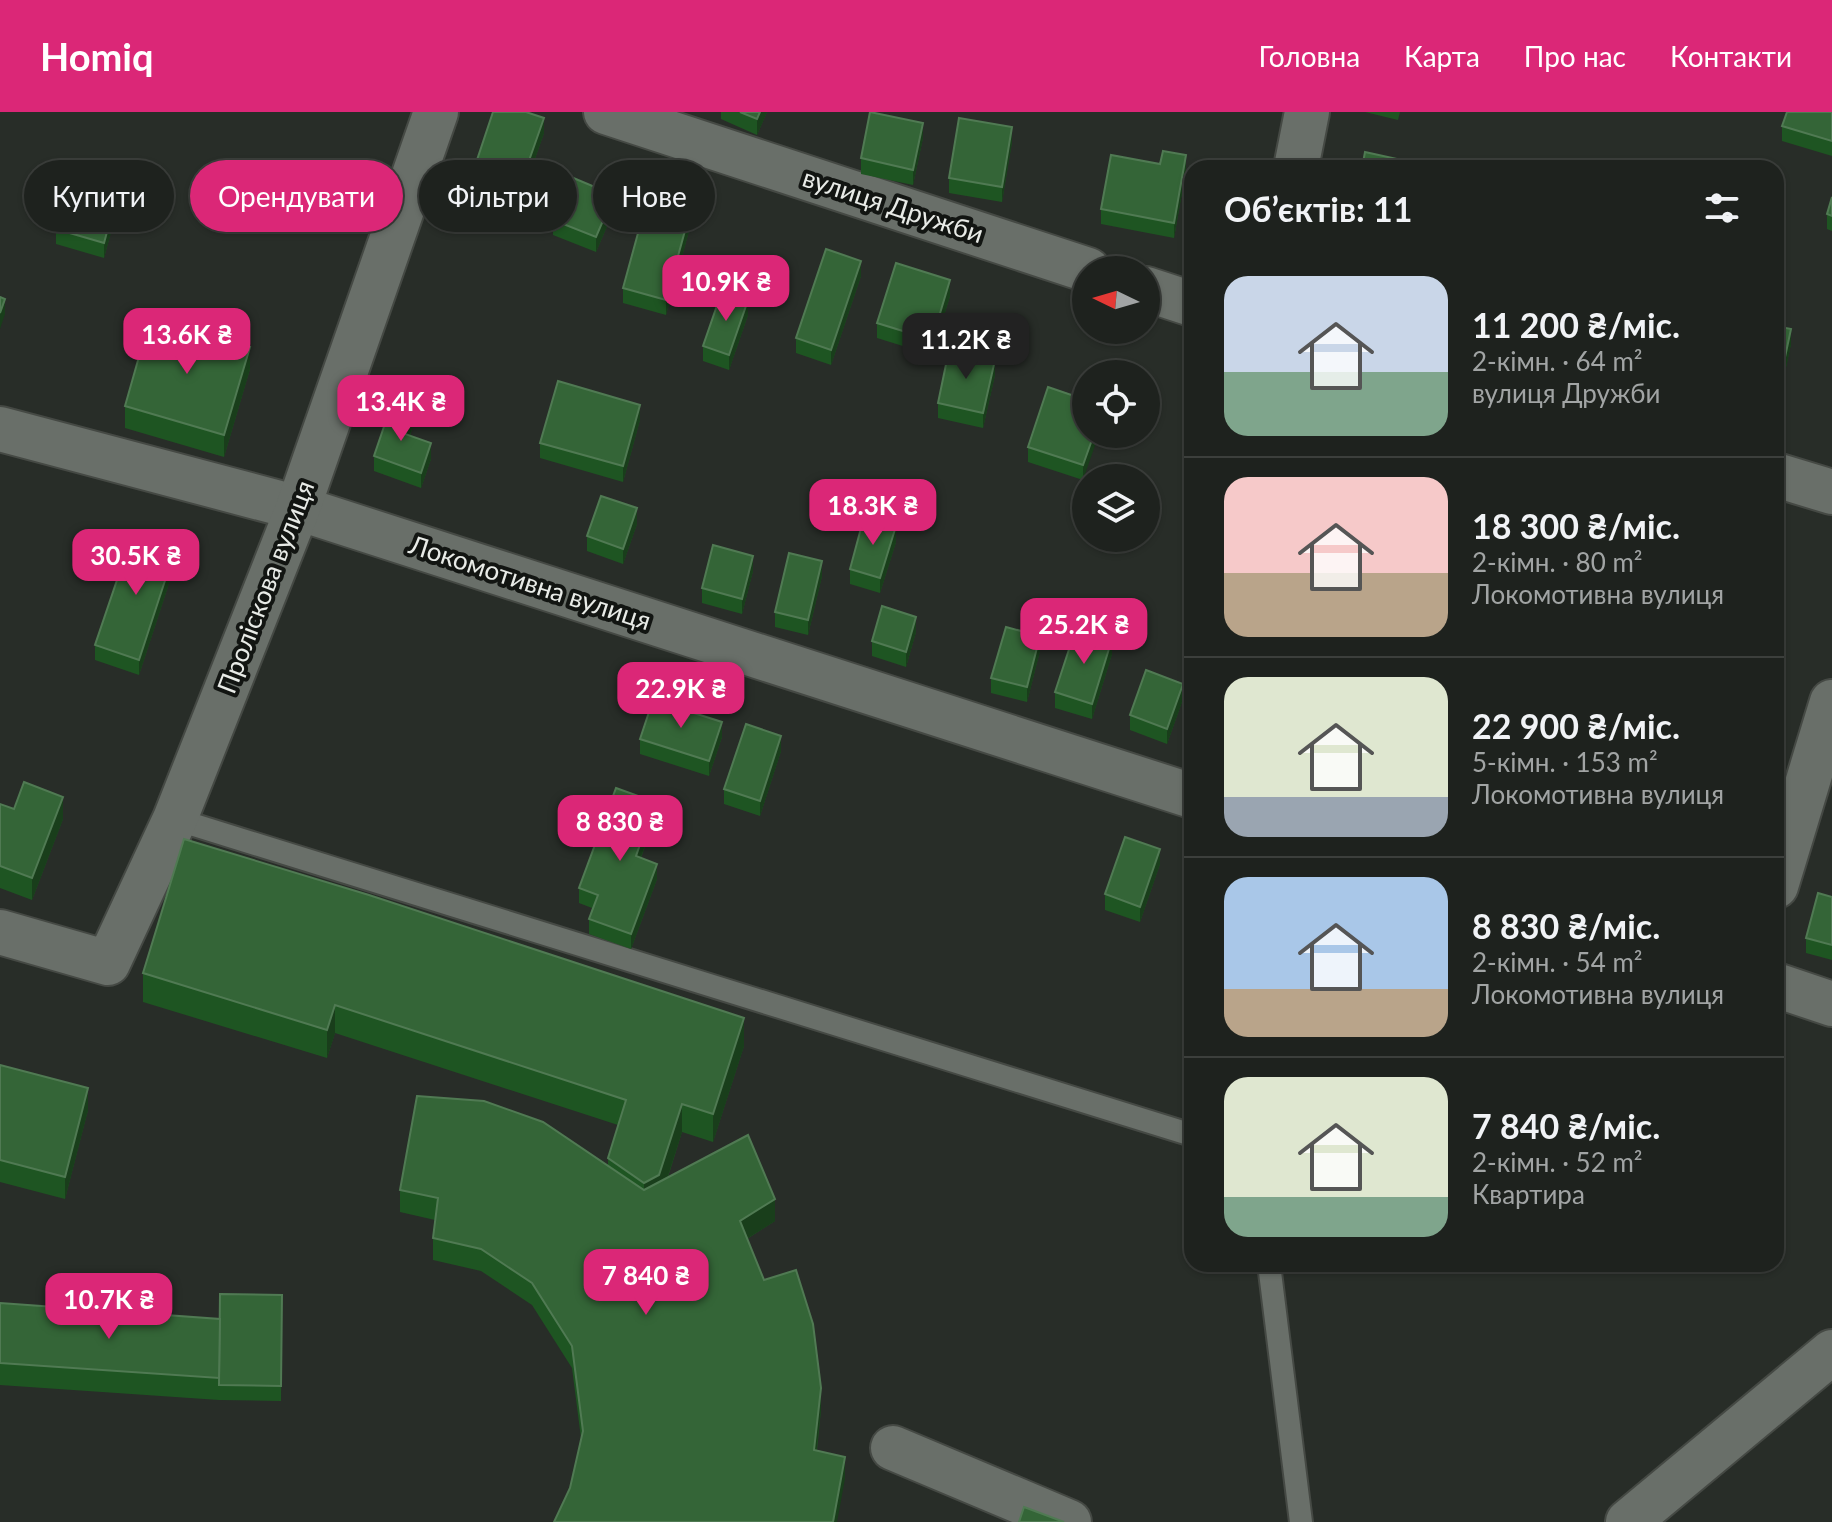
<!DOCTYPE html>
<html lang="uk">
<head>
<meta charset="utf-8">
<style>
	body { margin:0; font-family:Lato,sans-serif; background:#2b2f2b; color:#f1f3f6; height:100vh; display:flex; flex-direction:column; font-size:30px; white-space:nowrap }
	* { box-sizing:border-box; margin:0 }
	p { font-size:26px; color:#a1a4a4 }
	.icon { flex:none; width:44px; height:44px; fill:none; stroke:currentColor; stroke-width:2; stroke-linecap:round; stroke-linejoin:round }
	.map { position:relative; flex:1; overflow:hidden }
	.side { position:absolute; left:1184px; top:48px; width:600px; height:1112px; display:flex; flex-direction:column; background:#1e221e; border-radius:24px; box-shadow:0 2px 6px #0004,0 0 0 2px #3c3f3c }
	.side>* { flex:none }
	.banner { position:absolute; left:24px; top:48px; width:760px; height:72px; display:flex; gap:16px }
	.needle { width:52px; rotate:275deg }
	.buttons { position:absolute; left:1072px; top:144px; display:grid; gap:16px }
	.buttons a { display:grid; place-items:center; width:88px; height:88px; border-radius:50%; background:#1e221e; box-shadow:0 2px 6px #0004,0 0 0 2px #3c3f3c; font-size:40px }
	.price { position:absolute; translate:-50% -68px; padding:0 18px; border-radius:16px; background:#db2777; color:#fff; font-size:26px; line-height:52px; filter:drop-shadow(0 2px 4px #0008) }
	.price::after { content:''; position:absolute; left:50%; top:48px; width:24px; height:18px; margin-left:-12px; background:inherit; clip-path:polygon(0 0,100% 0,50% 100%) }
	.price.active { background:#222; color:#fff }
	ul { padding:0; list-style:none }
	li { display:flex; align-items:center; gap:24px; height:200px; padding:0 40px }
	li+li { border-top:2px solid #3c3f3c }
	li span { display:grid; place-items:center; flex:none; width:224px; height:160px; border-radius:24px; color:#555 }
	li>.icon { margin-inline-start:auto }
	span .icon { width:96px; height:96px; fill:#fffc; stroke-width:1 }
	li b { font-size:34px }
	h2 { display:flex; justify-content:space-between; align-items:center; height:96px; padding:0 40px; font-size:34px }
	.tag { padding:0 28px; border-radius:36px; background:#1e221e; box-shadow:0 2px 6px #0004,0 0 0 2px #3c3f3c; font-size:28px; line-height:72px }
	.tag.active { background:#db2777; color:#fff }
	header { display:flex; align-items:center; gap:48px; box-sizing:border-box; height:112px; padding:0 40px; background:#db2777; color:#fff }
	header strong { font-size:38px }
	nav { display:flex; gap:44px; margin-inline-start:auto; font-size:28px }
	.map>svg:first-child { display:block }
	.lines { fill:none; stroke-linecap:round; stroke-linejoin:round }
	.service-casing { stroke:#454944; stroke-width:26 }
	.minor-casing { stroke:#454944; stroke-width:48 }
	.service { stroke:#696f69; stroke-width:22 }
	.minor { stroke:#696f69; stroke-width:44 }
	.wall { fill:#1e5522 }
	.shaded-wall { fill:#193e1b }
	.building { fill:#346537; stroke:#507a53; stroke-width:2 }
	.labels { text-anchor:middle; stroke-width:8; stroke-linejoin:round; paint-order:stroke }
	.street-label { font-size:26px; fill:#e8ebe7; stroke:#121512 }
</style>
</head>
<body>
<header>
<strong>Homiq</strong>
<nav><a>Головна</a><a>Карта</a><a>Про нас</a><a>Контакти</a></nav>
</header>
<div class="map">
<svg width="1832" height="1410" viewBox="0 0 1832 1410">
	<rect width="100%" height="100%" fill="#282d28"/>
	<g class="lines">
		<defs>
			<g id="service">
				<path d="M175 707 1192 1023"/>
				<path d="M1269 1152 1301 1410"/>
			</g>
			<g id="minor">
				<path d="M606 0 1088 158"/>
				<path d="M1296 56 1307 0"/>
				<path d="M1146 177 1192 192"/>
				<path d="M0 317 298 396 1192 684"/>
				<path d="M1776 363 1832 380"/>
				<path d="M1776 774 1832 590"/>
				<path d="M0 820 108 851 175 707 298 396 436 0"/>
				<path d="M1776 873 1832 892"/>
				<path d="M893 1336 1069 1410"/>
				<path d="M1628 1410 1832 1240"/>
			</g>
		</defs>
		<!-- service casing -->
		<use href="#service" class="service-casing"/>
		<!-- minor casing -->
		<use href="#minor" class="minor-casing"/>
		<!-- service -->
		<use href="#service" class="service"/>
		<!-- minor -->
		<use href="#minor" class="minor"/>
	</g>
	<!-- wall -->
	<g class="wall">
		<path d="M721 0H767L757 23 721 7Z"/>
		<path d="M1365 0H1400L1398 8Z"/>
		<path d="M1832 0V44L1782 29V14Z"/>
		<path d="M544 21 513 109 467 93V78Z"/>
		<path d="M923 26 913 73 861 62V46Z"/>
		<path d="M1012 30 1002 90 949 81V66Z"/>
		<path d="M1160 52 1186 58 1174 126 1101 112V97Z"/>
		<path d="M1832 85V119L1827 117V102Z"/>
		<path d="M614 98 596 140 553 123V108Z"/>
		<path d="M113 113 104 146 56 132V117Z"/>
		<path d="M689 119 666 203 623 191V176Z"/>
		<path d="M861 164 831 253 796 241V226Z"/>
		<path d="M950 184 932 243 877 226V211Z"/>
		<path d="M748 203 729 258 703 249V234Z"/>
		<path d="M1776 214 1791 232 1778 293H1776Z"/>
		<path d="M250 257 224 345 125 316V294Z"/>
		<path d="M995 263 983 316 938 306V291Z"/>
		<path d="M1086 288 1083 368 1028 350V335Z"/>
		<path d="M640 308 623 370 540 346V331Z"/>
		<path d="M412 317 410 324 431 347 421 376 374 359V344Z"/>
		<path d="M637 412 623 452 587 439V424Z"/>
		<path d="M896 430 880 481 850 472V457Z"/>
		<path d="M176 450 139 563 95 548V533Z"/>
		<path d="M753 459 742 502 702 491V476Z"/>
		<path d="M822 464 808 523 775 515V500Z"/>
		<path d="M916 520 906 555 872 544V529Z"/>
		<path d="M1040 539 1027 590 991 581V566Z"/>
		<path d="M1112 542 1092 607 1055 596V580Z"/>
		<path d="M1183 587 1167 632 1130 618V603Z"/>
		<path d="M722 625 709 664 640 642V627Z"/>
		<path d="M781 639 760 704 724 692V677Z"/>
		<path d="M0 692 14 697 63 707 32 788 0 776Z"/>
		<path d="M655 705 641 746 657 767 631 837 589 822V807L592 796 579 791V776Z"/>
		<path d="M1160 752 1140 810 1105 798V782Z"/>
		<path d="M1832 785V848L1806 841V826Z"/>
		<path d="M143 861 744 934 713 1030 682 1020 668 1065 775 1109 747 1127 764 1168 821 1298 817 1338 845 1367 570 1376 581 1326 572 1256 532 1193 481 1159 433 1148V1126L435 1108 400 1100V1078L608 1053V1046L618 1013 335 921 327 946 143 890Z"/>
		<path d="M0 953 88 998 65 1087 0 1070Z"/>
		<path d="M282 1183 281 1289 219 1288V1287V1288L0 1273V1191L220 1207Z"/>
	</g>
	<!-- shaded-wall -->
	<g class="shaded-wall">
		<path d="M760 0H767L757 23V7Z"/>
		<path d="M544 6V21L513 109V94Z"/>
		<path d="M923 11V26L913 73V58Z"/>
		<path d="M1012 15V30L1002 90V75Z"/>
		<path d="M1186 43V58L1174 126V111Z"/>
		<path d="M614 83V98L596 140V125Z"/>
		<path d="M113 98V113L104 146V131Z"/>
		<path d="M689 104V119L666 203V188Z"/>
		<path d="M861 149V164L831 253V238Z"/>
		<path d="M950 168V184L932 243V228Z"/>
		<path d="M5 187V202L0 217V201Z"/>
		<path d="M748 188V203L729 258V243Z"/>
		<path d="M1791 217V232L1778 293V278Z"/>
		<path d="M250 235V257L224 345V323Z"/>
		<path d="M995 248V263L983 316V301Z"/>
		<path d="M640 293V308L623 370V354Z"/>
		<path d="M412 302V317L405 337V322Z"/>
		<path d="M1094 322H1099L1083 368V353Z"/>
		<path d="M431 331V347L421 376V361Z"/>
		<path d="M637 396V412L623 452V437Z"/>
		<path d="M896 414V430L880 481V466Z"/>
		<path d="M176 435V450L139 563V548Z"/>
		<path d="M753 444V459L742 502V487Z"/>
		<path d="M822 449V464L808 523V508Z"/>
		<path d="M916 505V520L906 555V540Z"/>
		<path d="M1040 524V539L1027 590V575Z"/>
		<path d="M1112 527V542L1092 607V592Z"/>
		<path d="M1183 572V587L1167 632V617Z"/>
		<path d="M722 610V625L709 664V649Z"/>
		<path d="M781 624V639L760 704V689Z"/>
		<path d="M63 685V707L32 788V766Z"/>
		<path d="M655 690V705L636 759V744Z"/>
		<path d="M1160 737V752L1140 810V795Z"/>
		<path d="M657 752V767L631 837V822Z"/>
		<path d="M335 893V921L327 946V918Z"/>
		<path d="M744 906V934L713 1030V1002Z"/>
		<path d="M88 976V998L65 1087V1065Z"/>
		<path d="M682 992V1020L659 1092 644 1100V1071Z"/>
		<path d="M775 1087V1109L740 1131V1109Z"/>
		<path d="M821 1276V1298L814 1360V1338Z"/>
		<path d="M845 1345V1367L837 1410H833Z"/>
	</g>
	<!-- building -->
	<g class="building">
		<path d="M493 0H526L544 6 513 94 467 78Z"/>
		<path d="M740 0H760L757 7Z"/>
		<path d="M870 0 923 11 913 58 861 46Z"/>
		<path d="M1787 0H1832V29L1782 14Z"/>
		<path d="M959 6 1012 15 1002 75 949 66Z"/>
		<path d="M1163 39 1186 43 1174 111 1101 97 1111 43 1160 52Z"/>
		<path d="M1365 40 1429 54V56H1362Z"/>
		<path d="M571 65 614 83 596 125 553 108Z"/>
		<path d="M65 84 113 98 104 131 56 117Z"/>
		<path d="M1832 85V104L1827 102Z"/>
		<path d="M646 92 689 104 666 188 623 176Z"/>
		<path d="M826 137 861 149 831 238 796 226Z"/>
		<path d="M896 151 950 168 932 228 877 211Z"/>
		<path d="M722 179 748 188 729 243 703 234Z"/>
		<path d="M0 185 5 187 0 201Z"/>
		<path d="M150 206 250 235 224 323 125 294Z"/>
		<path d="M1776 214 1791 217 1778 278H1776Z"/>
		<path d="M949 238 995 248 983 301 938 291Z"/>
		<path d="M558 269 640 293 623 354 540 331Z"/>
		<path d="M1048 275 1086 288V322H1094L1083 353 1028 335Z"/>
		<path d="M391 294 412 302 405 322 431 331 421 361 374 344Z"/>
		<path d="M601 384 637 396 623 437 587 424Z"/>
		<path d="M864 405 896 414 880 466 850 457Z"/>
		<path d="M133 421 176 435 139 548 95 533Z"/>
		<path d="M713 433 753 444 742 487 702 476Z"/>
		<path d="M789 441 822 449 808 508 775 500Z"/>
		<path d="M882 494 916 505 906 540 872 529Z"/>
		<path d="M1006 515 1040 524 1027 575 991 566Z"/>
		<path d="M1076 516 1112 527 1092 592 1055 580Z"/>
		<path d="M1146 558 1183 572 1167 617 1130 603Z"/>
		<path d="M653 588 722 610 709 649 640 627Z"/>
		<path d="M746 612 781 624 760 689 724 677Z"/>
		<path d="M24 670 63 685 32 766 0 754V692L14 697Z"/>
		<path d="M616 676 655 690 636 744 657 752 631 822 589 807 598 783 579 776Z"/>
		<path d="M1125 725 1160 737 1140 795 1105 782Z"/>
		<path d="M184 727 369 783 744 906 713 1002 682 992 659 1063 644 1071 608 1046 626 988 335 893 327 918 143 861Z"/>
		<path d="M1818 781 1832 785V833L1806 826Z"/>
		<path d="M0 953 88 976 65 1065 0 1048Z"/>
		<path d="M417 984 484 989 543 1010 644 1078 748 1023 775 1087 740 1109 764 1168 796 1158 813 1212 821 1276 814 1338 845 1345 833 1410H554L570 1376 583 1319 572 1234 532 1171 481 1137 433 1126 438 1086 400 1078Z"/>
		<path d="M220 1182 282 1183 281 1274 219 1273Z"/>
		<path d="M0 1191 220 1207 219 1266 0 1251Z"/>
		<path d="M1024 1395 1064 1410H1019Z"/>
	</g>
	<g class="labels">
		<!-- street labels -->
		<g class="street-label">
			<text transform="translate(893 94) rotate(18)" y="9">вулиця Дружби</text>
			<text transform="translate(530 471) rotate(18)" y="9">Локомотивна вулиця</text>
			<text transform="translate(266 475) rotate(-69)" y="9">Проліскова вулиця</text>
		</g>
	</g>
</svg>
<div class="buttons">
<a><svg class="needle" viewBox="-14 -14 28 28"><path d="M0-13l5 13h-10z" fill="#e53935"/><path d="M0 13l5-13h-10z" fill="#a1a4a4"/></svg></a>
<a><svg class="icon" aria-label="locate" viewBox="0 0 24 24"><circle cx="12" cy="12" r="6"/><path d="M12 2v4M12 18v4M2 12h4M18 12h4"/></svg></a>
<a><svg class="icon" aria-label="layers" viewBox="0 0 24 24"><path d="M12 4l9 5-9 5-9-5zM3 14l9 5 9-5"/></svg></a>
</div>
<b class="price" style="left:726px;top:211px">10.9K ₴</b>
<b class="price" style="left:187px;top:264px">13.6K ₴</b>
<b class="price active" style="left:966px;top:269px">11.2K ₴</b>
<b class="price" style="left:401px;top:331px">13.4K ₴</b>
<b class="price" style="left:873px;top:435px">18.3K ₴</b>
<b class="price" style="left:136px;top:485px">30.5K ₴</b>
<b class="price" style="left:1084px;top:554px">25.2K ₴</b>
<b class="price" style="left:681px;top:618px">22.9K ₴</b>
<b class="price" style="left:620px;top:751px">8 830 ₴</b>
<b class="price" style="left:646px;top:1205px">7 840 ₴</b>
<b class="price" style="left:109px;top:1229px">10.7K ₴</b>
<div class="banner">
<a class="tag">Купити</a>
<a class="tag active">Орендувати</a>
<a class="tag">Фільтри</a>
<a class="tag">Нове</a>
</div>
<section class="side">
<h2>Об’єктів: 11<svg class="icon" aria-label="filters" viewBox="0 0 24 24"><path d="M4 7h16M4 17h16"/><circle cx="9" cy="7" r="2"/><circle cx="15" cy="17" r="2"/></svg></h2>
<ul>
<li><span style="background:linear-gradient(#c9d6e8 60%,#7fa58c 0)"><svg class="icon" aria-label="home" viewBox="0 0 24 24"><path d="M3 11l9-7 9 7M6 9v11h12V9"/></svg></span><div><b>11 200 ₴/міс.</b><p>2-кімн. · 64 m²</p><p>вулиця Дружби</p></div></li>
<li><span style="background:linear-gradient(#f6c9c9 60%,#b9a48a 0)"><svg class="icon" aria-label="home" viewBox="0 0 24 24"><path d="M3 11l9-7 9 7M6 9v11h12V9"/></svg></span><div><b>18 300 ₴/міс.</b><p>2-кімн. · 80 m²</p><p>Локомотивна вулиця</p></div></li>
<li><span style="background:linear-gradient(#dfe7d0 75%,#9aa5b1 0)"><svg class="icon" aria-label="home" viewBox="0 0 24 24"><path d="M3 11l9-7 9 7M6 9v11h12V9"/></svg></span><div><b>22 900 ₴/міс.</b><p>5-кімн. · 153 m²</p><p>Локомотивна вулиця</p></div></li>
<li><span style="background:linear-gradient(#a9c7e8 70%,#b9a48a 0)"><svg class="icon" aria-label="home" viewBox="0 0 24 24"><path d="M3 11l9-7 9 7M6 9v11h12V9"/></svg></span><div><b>8 830 ₴/міс.</b><p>2-кімн. · 54 m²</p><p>Локомотивна вулиця</p></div></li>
<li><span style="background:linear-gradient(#dfe7d0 75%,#7fa58c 0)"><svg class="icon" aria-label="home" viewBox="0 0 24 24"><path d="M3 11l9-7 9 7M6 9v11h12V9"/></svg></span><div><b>7 840 ₴/міс.</b><p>2-кімн. · 52 m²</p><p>Квартира</p></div></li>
</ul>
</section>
</div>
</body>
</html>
